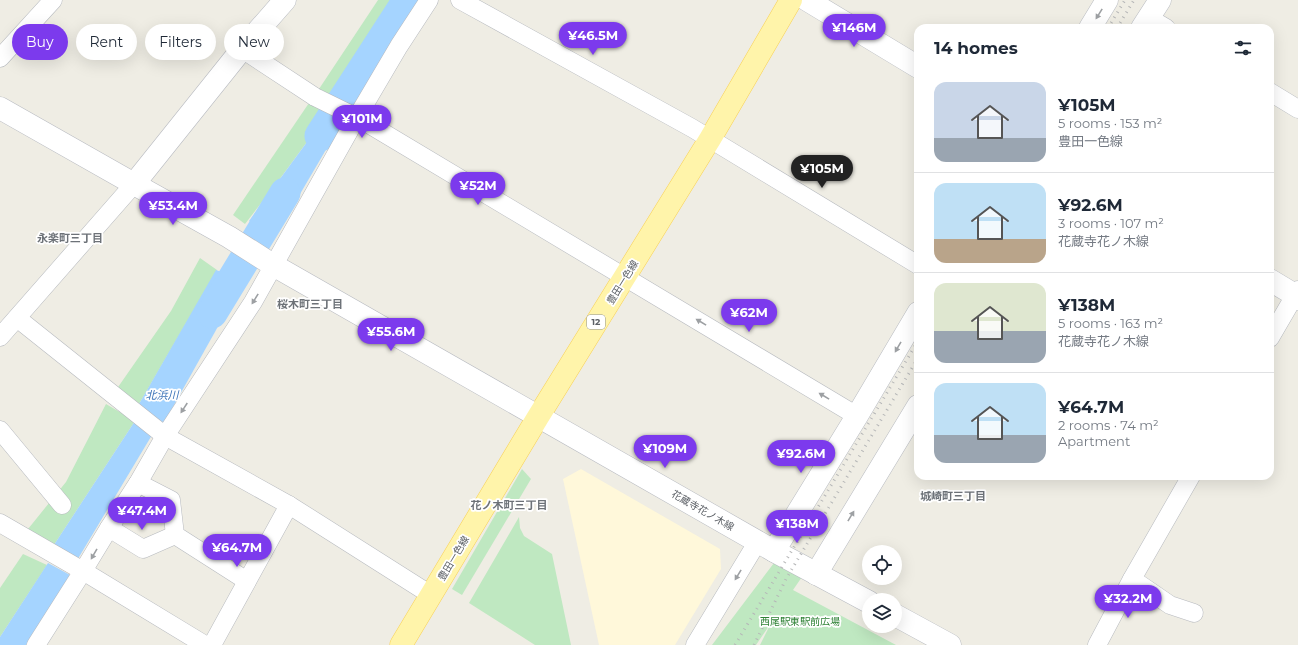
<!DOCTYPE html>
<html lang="en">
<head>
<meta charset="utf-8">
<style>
	body { margin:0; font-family:Montserrat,"Noto Sans JP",sans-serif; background:#f6f6f7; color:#1f2937; height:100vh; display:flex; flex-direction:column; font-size:15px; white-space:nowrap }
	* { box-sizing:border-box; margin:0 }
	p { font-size:13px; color:#747a83 }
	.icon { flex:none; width:22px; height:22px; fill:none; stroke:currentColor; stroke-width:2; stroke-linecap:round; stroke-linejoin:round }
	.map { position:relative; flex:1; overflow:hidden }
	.side { position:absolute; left:914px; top:24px; width:360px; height:456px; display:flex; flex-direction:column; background:#fff; border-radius:12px; box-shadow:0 4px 16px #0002 }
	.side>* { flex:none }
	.top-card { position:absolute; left:12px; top:24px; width:380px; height:36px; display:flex; gap:8px }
	.buttons { position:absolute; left:862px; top:545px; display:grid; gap:8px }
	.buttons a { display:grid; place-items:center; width:40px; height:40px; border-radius:50%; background:#fff; box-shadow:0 4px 16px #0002; font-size:20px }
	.price { position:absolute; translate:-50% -34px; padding:0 9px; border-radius:14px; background:#7c3aed; color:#fff; font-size:13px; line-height:26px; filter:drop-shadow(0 1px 2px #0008) }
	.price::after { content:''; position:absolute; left:50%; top:24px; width:12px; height:9px; margin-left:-6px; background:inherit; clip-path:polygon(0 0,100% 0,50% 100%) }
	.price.selected { background:#222; color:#fff }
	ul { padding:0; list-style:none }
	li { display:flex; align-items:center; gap:12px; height:100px; padding:0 20px }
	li+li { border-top:1px solid #e0e1e3 }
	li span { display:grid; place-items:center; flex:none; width:112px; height:80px; border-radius:12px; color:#555 }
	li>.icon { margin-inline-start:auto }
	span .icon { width:48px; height:48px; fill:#fffc; stroke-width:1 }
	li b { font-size:17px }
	h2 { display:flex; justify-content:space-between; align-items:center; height:48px; padding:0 20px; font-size:17px }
	.chip { padding:0 14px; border-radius:18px; background:#fff; box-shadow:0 4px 16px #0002; font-size:14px; line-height:36px }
	.chip.selected { background:#7c3aed; color:#fff }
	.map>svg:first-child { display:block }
	.commercial { fill:#fff8da }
	.green { fill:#bfe8c1 }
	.water { fill:#a5d4ff }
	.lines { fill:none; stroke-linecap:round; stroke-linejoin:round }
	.river { stroke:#a5d4ff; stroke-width:31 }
	.street-casing { stroke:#b7babf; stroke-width:19 }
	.secondary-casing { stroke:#b8bbc1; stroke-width:23 }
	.primary-casing { stroke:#f9d154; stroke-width:23 }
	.street { stroke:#fff; stroke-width:18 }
	.secondary { stroke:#fff; stroke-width:22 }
	.primary { stroke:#fff4aa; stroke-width:22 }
	.rail { stroke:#b5b6b7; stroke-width:3; stroke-dasharray:1 5; stroke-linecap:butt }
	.street-bridge-casing { stroke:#b7babf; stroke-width:19; stroke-linecap:butt }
	.street-bridge { stroke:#fff; stroke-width:18 }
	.oneway { fill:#9da0a3 }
	.labels { text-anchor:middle; stroke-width:3.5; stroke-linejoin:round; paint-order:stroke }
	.shield { fill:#fff; stroke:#8d9094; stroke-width:1 }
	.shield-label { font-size:9px; font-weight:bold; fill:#5c6066 }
	.street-label { font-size:10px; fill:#5c6066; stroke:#fff }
	.park-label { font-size:10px; fill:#2f8236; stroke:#fff }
	.neighbourhood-label { font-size:11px; font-weight:bold; fill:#6d7278; stroke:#fff }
	.water-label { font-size:11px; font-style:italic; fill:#3b73b8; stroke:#fff }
</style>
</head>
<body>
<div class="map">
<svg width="1298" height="645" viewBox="0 0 1298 645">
	<rect width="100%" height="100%" fill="#efede4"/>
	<!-- commercial -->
	<path class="commercial" d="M581 469 720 549 721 569 675 645H599L563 479Z"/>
	<!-- green -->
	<g class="green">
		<path d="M378 0H398L359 64 337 105 319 89Z"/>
		<path d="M311 100 329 112 279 180 245 224 233 215Z"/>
		<path d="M200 258 217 270 139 404 116 390 171 311Z"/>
		<path d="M106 404 135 421 50 551 24 534 66 482Z"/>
		<path d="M522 469 531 479 462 595 452 589Z"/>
		<path d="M519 517 520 528 524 536 552 554 571 645H535L469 603Z"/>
		<path d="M23 554 47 565 0 637V588Z"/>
		<path d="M777 559 804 574 793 590 896 645H760L771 623 756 645H712Z"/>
	</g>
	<!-- water -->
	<g class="water">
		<path d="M398 0H414L357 102 342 93Z"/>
		<path d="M329 112 344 119 276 235 249 221Z"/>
		<path d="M216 270 244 280 164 423 139 406V404Z"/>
		<path d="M135 421 152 435 76 562 50 551Z"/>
		<path d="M48 563 70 575 26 645H0V637Z"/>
	</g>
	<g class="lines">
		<!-- river -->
		<g class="river">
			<path d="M320 136 408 0"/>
			<path d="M212 313 285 193"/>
		</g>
		<defs>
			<g id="street">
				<path d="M460 0 692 128 918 265"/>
				<path d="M1149 18 1166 28"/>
				<path d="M242 49 315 97"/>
				<path d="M0 58 53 0"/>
				<path d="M1270 92 1298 109"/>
				<path d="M362 120 857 416"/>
				<path d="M17 318 165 436 289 505 431 595"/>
				<path d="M0 337 134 184"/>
				<path d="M1270 338 1298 290"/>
				<path d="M0 430 62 505"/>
				<path d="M138 483 171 500 175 535 247 581"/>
				<path d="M0 523 83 571 205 645"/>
				<path d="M109 528 143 549 175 535"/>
				<path d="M1132 579 1170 605 1194 613"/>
				<path d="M36 645 83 571 109 528 138 483 165 436 253 302 353 124 399 46 429 0"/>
				<path d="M212 645 289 505"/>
				<path d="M695 645 758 541"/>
				<path d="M1097 645 1132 579 1191 476"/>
			</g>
			<g id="secondary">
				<path d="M807 0 918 67"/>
				<path d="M1090 28 1107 0"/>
				<path d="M1142 28 1160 0"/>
				<path d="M0 108 134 184 229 237 273 265 774 551 869 602"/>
				<path d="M134 184 242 49 285 0"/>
				<path d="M1270 280 1295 295 1298 299"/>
				<path d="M774 551 857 416 918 313"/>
				<path d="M816 574 918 406"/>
				<path d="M895 615 950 645"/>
			</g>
			<path id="primary" d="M401 645 538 417 710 139 791 0"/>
		</defs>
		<!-- street casing -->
		<use href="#street" class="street-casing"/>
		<!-- secondary casing -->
		<use href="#secondary" class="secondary-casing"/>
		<!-- primary casing -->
		<use href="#primary" class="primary-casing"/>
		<!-- street -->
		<use href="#street" class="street"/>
		<!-- secondary -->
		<use href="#secondary" class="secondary"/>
		<!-- primary -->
		<use href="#primary" class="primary"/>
		<!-- rail -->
		<g class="rail">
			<path d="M1108 28 1125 0"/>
			<path d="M1117 28 1134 0"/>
			<path d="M735 645 918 341"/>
			<path d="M754 645 786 579 918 358"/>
		</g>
		<defs>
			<path id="street-bridge" d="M315 97 362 120"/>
		</defs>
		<!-- street-bridge casing -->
		<use href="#street-bridge" class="street-bridge-casing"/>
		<!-- street-bridge -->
		<use href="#street-bridge" class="street-bridge"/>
	</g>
	<!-- one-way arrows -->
	<defs><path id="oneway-solid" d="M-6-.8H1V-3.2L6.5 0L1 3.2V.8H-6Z"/></defs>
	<g class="oneway">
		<use href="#oneway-solid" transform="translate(1099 14) rotate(122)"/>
		<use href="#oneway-solid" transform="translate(255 299) rotate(122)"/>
		<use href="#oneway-solid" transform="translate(701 322) rotate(-149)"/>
		<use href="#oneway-solid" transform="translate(898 347) rotate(120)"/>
		<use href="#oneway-solid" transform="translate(824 396) rotate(-149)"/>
		<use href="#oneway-solid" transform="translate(184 408) rotate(123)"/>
		<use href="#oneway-solid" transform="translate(851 516) rotate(-59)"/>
		<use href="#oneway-solid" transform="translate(94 554) rotate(120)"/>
		<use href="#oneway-solid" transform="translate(738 575) rotate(121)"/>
	</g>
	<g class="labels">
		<!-- shield labels -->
		<rect class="shield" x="587" y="315" width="18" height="14" rx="3"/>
		<g class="shield-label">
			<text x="596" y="325">12</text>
		</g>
		<!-- street labels -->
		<g class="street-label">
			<text transform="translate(622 282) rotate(-58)" y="4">豊田一色線</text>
			<text transform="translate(703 510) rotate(30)" y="4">花蔵寺花ノ木線</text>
			<text transform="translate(453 558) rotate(-59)" y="4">豊田一色線</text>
		</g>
		<!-- park labels -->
		<g class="park-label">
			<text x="800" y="625">西尾駅東駅前広場</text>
		</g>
		<!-- neighbourhood labels -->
		<g class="neighbourhood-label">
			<text x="70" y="242">永楽町三丁目</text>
			<text x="310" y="308">桜木町三丁目</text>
			<text x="953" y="500">城崎町三丁目</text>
			<text x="509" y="509">花ノ木町三丁目</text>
		</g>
		<!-- water labels -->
		<g class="water-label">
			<text x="162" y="399">北浜川</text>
		</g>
	</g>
</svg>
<div class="buttons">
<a><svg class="icon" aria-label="locate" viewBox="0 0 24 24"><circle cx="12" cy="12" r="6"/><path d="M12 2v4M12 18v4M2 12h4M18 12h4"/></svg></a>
<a><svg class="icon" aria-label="layers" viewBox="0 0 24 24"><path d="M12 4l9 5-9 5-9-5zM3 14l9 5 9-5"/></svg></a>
</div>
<b class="price" style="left:854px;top:48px">¥146M</b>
<b class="price" style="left:593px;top:56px">¥46.5M</b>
<b class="price" style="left:362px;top:139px">¥101M</b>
<b class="price selected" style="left:822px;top:189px">¥105M</b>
<b class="price" style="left:478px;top:206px">¥52M</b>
<b class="price" style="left:173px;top:226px">¥53.4M</b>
<b class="price" style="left:749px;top:333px">¥62M</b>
<b class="price" style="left:391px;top:352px">¥55.6M</b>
<b class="price" style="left:665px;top:469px">¥109M</b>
<b class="price" style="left:801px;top:474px">¥92.6M</b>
<b class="price" style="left:142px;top:531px">¥47.4M</b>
<b class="price" style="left:797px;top:544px">¥138M</b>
<b class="price" style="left:237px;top:568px">¥64.7M</b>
<b class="price" style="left:1128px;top:619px">¥32.2M</b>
<div class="top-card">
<a class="chip selected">Buy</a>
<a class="chip">Rent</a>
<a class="chip">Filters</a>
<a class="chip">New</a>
</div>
<section class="side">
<h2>14 homes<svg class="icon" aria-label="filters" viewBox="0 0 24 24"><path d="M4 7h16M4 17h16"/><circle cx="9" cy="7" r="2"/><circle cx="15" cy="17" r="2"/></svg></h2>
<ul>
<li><span style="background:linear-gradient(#c9d6e8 70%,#9aa5b1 0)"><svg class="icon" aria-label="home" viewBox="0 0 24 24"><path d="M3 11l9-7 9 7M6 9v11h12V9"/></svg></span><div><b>¥105M</b><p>5 rooms · 153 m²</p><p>豊田一色線</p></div></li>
<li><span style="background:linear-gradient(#bfe0f5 70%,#b9a48a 0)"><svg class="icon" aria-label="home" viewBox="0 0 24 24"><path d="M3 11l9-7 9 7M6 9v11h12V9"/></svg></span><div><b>¥92.6M</b><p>3 rooms · 107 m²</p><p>花蔵寺花ノ木線</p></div></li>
<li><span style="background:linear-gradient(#dfe7d0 60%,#9aa5b1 0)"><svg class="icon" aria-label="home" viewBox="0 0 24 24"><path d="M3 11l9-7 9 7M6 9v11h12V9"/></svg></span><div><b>¥138M</b><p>5 rooms · 163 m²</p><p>花蔵寺花ノ木線</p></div></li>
<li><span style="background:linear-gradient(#bfe0f5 65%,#9aa5b1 0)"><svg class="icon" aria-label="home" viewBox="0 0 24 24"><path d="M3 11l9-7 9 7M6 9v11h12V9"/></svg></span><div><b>¥64.7M</b><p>2 rooms · 74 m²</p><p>Apartment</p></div></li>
</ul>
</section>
</div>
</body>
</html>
